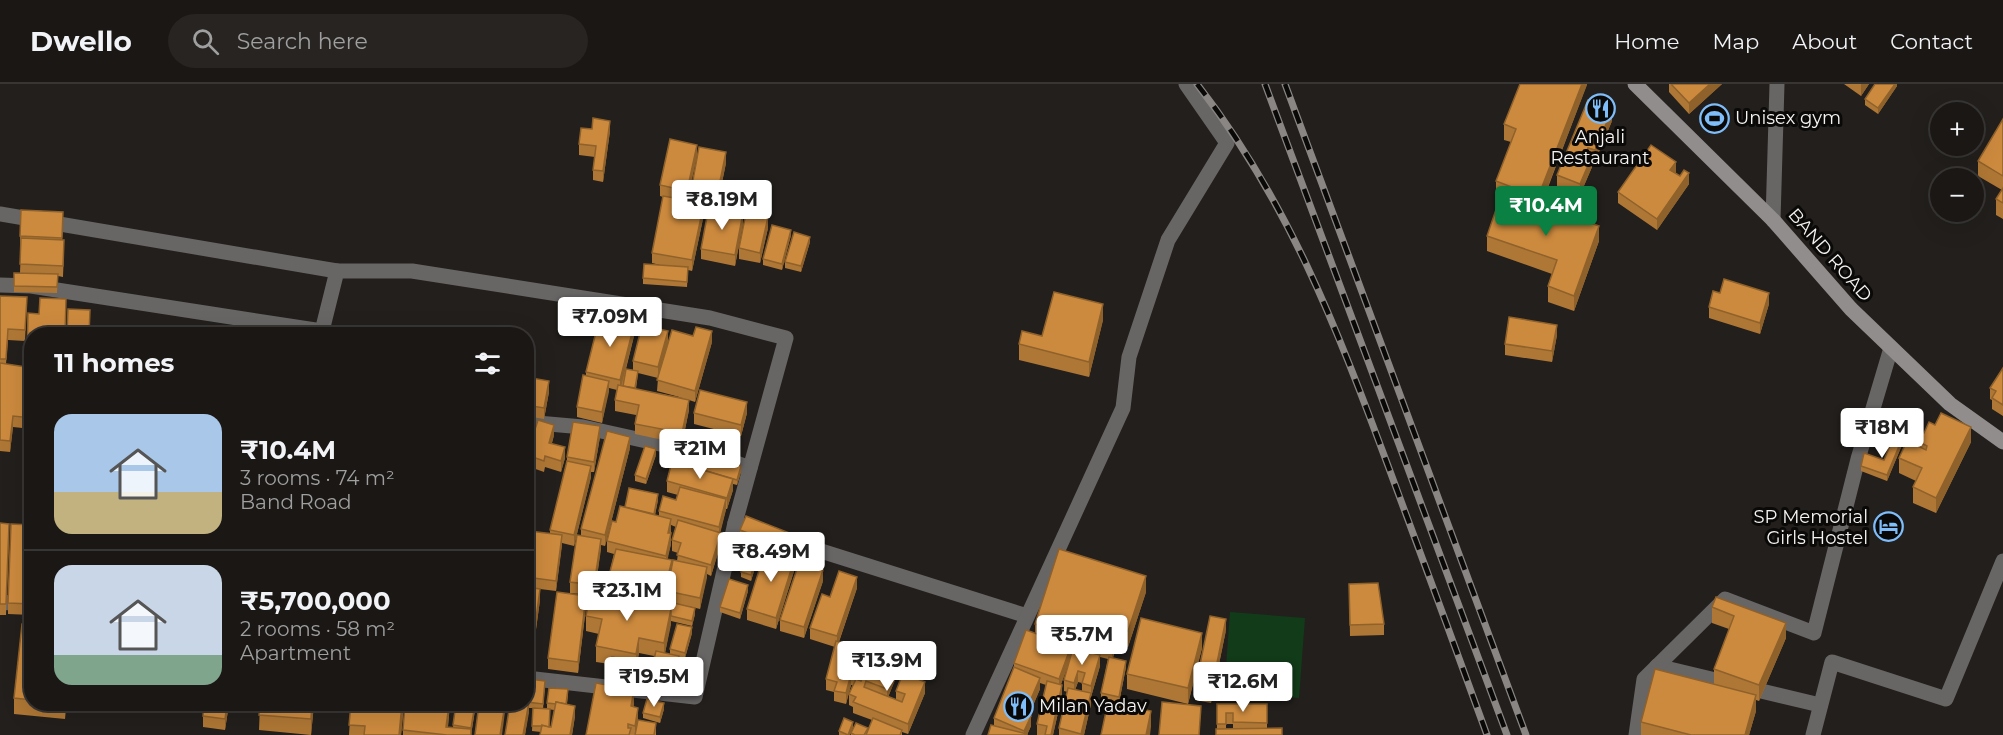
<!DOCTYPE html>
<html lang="en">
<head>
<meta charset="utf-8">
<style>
	body { margin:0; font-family:Montserrat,sans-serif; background:#272422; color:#f1f3f6; height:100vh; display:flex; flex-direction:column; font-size:22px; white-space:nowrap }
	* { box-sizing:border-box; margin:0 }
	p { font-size:20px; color:#9f9fa0 }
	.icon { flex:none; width:33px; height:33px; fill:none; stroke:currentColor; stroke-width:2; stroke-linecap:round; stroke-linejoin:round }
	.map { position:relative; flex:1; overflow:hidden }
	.sheet { position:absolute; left:24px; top:243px; width:510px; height:384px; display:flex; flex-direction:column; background:#1a1715; border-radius:24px; box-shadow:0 6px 24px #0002,0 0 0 2px #383634 }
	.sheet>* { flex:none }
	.tools { position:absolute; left:1930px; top:18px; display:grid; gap:12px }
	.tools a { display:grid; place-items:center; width:54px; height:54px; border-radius:50%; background:#1a1715; box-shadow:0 6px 24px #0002,0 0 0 2px #383634; font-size:30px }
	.price { position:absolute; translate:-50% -51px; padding:0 14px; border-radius:6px; background:#fff; color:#222; font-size:20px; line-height:39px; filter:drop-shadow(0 2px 3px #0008) }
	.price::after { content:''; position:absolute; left:50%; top:36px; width:18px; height:14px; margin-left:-9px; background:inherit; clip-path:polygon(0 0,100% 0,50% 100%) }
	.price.selected { background:#0b8043; color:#fff }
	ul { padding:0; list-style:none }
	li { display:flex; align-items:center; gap:18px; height:150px; padding:0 30px }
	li+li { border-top:2px solid #383634 }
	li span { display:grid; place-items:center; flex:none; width:168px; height:120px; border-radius:18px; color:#555 }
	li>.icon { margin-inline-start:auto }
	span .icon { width:72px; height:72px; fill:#fffc; stroke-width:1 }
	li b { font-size:26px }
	h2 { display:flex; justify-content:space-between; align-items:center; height:72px; padding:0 30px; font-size:26px }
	header { display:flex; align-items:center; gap:36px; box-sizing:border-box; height:84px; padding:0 30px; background:#1a1715; border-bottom:2px solid #383634 }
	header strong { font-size:28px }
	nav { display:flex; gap:33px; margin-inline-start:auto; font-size:21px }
	.search { width:420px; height:54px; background:#272422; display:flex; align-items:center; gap:15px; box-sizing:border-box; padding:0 21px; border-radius:33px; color:#9f9fa0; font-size:22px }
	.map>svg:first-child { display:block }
	.green { fill:#123b19 }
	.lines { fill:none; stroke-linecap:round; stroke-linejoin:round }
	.minor { stroke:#686565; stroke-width:15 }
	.secondary { stroke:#918d8d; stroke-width:15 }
	.rail-casing { stroke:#898684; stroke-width:7 }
	.rail { stroke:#0a0908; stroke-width:4.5; stroke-dasharray:14; stroke-linecap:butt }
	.wall { fill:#af7735; fill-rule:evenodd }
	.shaded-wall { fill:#8f612b }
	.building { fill:#cc8a3e; stroke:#8f612b; stroke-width:1.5 }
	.labels { text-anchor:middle; stroke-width:6; stroke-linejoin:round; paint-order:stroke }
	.poi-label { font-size:18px; fill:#f6f4f2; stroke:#0a0908; text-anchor:start }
	.street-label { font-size:18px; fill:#f6f4f2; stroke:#0a0908 }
</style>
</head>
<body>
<header>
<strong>Dwello</strong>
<div class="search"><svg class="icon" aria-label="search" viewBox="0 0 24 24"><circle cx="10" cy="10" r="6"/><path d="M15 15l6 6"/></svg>Search here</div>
<nav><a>Home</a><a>Map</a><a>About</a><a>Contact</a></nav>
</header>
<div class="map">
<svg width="2003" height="651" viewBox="0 0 2003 651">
	<rect width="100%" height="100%" fill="#221f1c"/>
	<!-- green -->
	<path class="green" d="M1230 528 1305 534 1299 614 1224 609Z"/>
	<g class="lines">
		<!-- minor -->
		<g class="minor">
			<path d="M0 130 337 187"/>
			<path d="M1773 136 1777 0"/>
			<path d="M0 201 31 202 322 247 337 187H412L710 234 786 254 735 439 761 448"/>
			<path d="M526 338 583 343 723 374 750 384"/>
			<path d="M783 455 1027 532"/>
			<path d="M0 518 32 521"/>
			<path d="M1657 582 1820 621"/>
			<path d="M526 594 695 613 735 439"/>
			<path d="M973 651 1123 324 1129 273 1168 156 1227 59 1186 0"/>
			<path d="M1636 651 1644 595 1725 515 1814 549 1858 375 1891 264"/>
			<path d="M1813 651 1832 578 1946 615 2003 477"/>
		</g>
		<!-- secondary -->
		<path class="secondary" d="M1635 0 1773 136 1851 225 1950 320 2003 358"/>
		<defs>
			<g id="rail">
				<path d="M1197 0C1288 117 1336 242 1387 379 1421 470 1454 560 1487 651"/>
				<path d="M1265 0 1507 651"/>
				<path d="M1285 0 1526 651"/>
			</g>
		</defs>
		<!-- rail casing -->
		<use href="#rail" class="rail-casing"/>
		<!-- rail -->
		<use href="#rail" class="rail"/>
	</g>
	<!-- wall -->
	<g class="wall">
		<path d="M1587 0 1541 122 1599 157 1574 227 1548 218V202L1552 190 1487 167V152L1500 114 1496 113V97L1511 58 1504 56V40Z"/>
		<path d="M1669 0H1722L1689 30 1669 8Z"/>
		<path d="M1844 0H1869L1861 12Z"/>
		<path d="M1897 0V2L1878 30 1865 21V15Z"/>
		<path d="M2003 35V135L1996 131V115L2002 106 1978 92V77Z"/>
		<path d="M1612 37 1595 77 1592 76V83L1580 111 1557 102V91Z"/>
		<path d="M592 45 610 47 603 98 593 96V86L595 73 579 71V60Z"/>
		<path d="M697 72 687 116 691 117V107L726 79 717 123 704 121V130L692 187 688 186 687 203 643 200V194L660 181 652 179V169L663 113 660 112V101Z"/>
		<path d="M1675 89 1689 100 1657 146 1618 119V108L1676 89Z"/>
		<path d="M63 128 62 156 64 167 63 193 58 192 57 209 14 208V202L20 189 21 163H20V152Z"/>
		<path d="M743 140 735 182 701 175V165Z"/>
		<path d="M768 144 760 179 739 175V164Z"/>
		<path d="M791 151 782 186 763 181V175Z"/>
		<path d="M810 158 801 188 785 184V178Z"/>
		<path d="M0 212 27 213 25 257 8 256 6 280 27 283 28 229 39 230 66 226 65 250H32V345L13 343 10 368 0 367Z"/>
		<path d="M1769 220 1760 250 1709 234V223Z"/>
		<path d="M1103 236 1089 293 1019 276V260Z"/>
		<path d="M1557 251 1552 278 1505 271V260Z"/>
		<path d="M634 252 626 285 633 286V277L668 258 659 290 712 258 695 318 689 316V326L682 360 635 350V340L636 331 615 327V316L617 306 609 304 602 339 577 333V323L586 292V288ZM638 289 658 294 657 307 683 314 636 305Z"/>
		<path d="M2003 284V332L1992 325V316L1990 315V304Z"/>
		<path d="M526 293 549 308 544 335 526 332Z"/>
		<path d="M694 329H747L741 352 694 340Z"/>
		<path d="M1924 349 1971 358 1936 429 1913 419V403L1916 397 1899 389V374L1909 358V353Z"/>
		<path d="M554 351 552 359 565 374 561 388 545 383 544 388 527 382V371Z"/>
		<path d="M600 353 594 388H591V393L574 462 562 459 556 507 540 505V516L531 582 526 581V464L550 450V446L567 377V373Z"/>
		<path d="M1902 361 1887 397 1861 387V382L1884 376Z"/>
		<path d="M630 364 605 462 601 461 595 510 604 512 614 470 607 468V457L616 438 625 423 658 416 655 431 659 432V427L676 416 678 411 667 408V397L698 375 696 384 700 385 741 388 737 401 733 400V406L727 425H726L720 448 721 459 711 492 707 490 700 525 688 522 695 530 692 542 671 537 665 569 670 570V565L692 549 685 574 679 573V583L673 607 610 592V580L596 578V562L599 550 586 547V532L590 511 570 509V498L581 452V445ZM671 441 676 443 672 456V467L678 469 677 477 672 485 667 475 671 460ZM670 494 667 507V517L655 522 635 518 638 508 665 515ZM639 569 654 572 652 583 637 579Z"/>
		<path d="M656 371 646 400 635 397V391Z"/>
		<path d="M0 439 9 451 6 531H0Z"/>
		<path d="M32 441V531L8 530V519Z"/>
		<path d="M740 446 802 464 796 478H795V484L776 545 747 536V525L766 466 740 457Z"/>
		<path d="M758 474 751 497 741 493V488Z"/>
		<path d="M823 497 804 554 780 547V536Z"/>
		<path d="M1349 500 1384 540V551L1350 552Z"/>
		<path d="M857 504 839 558 867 576 862 594 895 596 888 613 896 616V607L925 609 908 650 902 648V651H851V649L868 646 872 636 853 629V623L849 621V610L853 601H851L846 620 834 617V608L826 606V595L835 563 810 555V544L830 513Z"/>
		<path d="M748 507 740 535 720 528V523Z"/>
		<path d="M1146 508 1128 563 1117 560 1113 574 1126 583 1119 619 1101 615V609L1108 575 1100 573V582L1091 613V620L1084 651H1059V644L1068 608 1064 607V596L1070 576 1061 600 1062 611 1053 651H1037V640L1046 601 1040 599V605L1029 631 1031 642 1027 651 994 642V634L1014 585V579L1035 549V540ZM1078 551 1081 552V566L1074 564ZM1078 598 1082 599V607L1075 606Z"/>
		<path d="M1716 513 1786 554 1759 617 1756 616V627L1749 651H1641V638L1714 600V585L1729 545 1712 539V523Z"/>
		<path d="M586 523 578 589 548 585V574Z"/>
		<path d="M32 541V620H66L65 635 14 630V614Z"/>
		<path d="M1226 546 1211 619 1195 616V605Z"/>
		<path d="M1202 564 1188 620 1127 605V590Z"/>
		<path d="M545 602 543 625 550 631 549 643H551L554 626 547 625V619L568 611 567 620 575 632 572 651H540L541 648 532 647 533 624H529L525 651H505L526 620Z"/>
		<path d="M229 620 225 646 203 643V632Z"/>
		<path d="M260 620H314L311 651 259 646Z"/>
		<path d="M351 620H404L401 651H349Z"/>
		<path d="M450 620 448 643H453L456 620H476L471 651H403V646Z"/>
		<path d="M1217 620H1267V644L1217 645ZM1226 640H1233V645H1226Z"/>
		<path d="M664 625 660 639 643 634V629Z"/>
		<path d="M638 636 656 639V651H586Z"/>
		<path d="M853 643 850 651H839V647Z"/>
	</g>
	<!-- shaded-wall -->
	<g class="shaded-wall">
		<path d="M1582 0H1587V1L1538 128V113Z"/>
		<path d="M1710 0H1722L1689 30V19Z"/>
		<path d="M1861 0H1869L1861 12Z"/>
		<path d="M1895 0H1897V2L1878 30V24Z"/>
		<path d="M1612 26V37L1595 77V66Z"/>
		<path d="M610 37V47L603 98V87Z"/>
		<path d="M697 61V72L687 118V107Z"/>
		<path d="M726 68V79L717 123V112Z"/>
		<path d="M1592 72V83L1580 111V100Z"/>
		<path d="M1676 78V89L1670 97V86Z"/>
		<path d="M1689 89V100L1657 146V135Z"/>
		<path d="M704 119V130L692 187V176Z"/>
		<path d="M743 129V140L735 182V171Z"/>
		<path d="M768 133V144L760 179V169Z"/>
		<path d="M1599 142V157L1574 227V212Z"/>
		<path d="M791 146V151L782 186V180Z"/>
		<path d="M810 153V158L801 188V182Z"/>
		<path d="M1769 209V220L1760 250V239Z"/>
		<path d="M1103 220V236L1089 293V278Z"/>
		<path d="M634 241V252L620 307V296Z"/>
		<path d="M1557 241V251L1552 278V267Z"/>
		<path d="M668 247V258L658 294V283Z"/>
		<path d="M712 247V258L695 318V307Z"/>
		<path d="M549 297V308L544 335V324Z"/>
		<path d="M609 297V308L602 339V328Z"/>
		<path d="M689 316V326L682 360V349Z"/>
		<path d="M747 318V329L741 352V341Z"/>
		<path d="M13 332V343L10 368V357Z"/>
		<path d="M554 341V351L549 369V359Z"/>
		<path d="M600 342V353L594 388V378Z"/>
		<path d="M1971 343V358L1936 429V414Z"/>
		<path d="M630 353V364L605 462V451Z"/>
		<path d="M1902 355V361L1887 397V391Z"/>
		<path d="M565 363V374L561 388V377Z"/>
		<path d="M656 365V371L646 400V395Z"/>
		<path d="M591 382V393L574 462V451Z"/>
		<path d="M741 382V388L737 401V396Z"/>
		<path d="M733 395V406L727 425V414Z"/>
		<path d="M658 410V416L654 436V430Z"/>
		<path d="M726 415V426L719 454V443Z"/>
		<path d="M671 435V446L668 459V449Z"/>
		<path d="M671 449V460L666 483V472Z"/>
		<path d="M721 449V459L711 492V481Z"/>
		<path d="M562 451V462L556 507V497Z"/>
		<path d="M802 454V464L796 478V467Z"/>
		<path d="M601 455V466L594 512V501Z"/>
		<path d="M758 469V474L751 497V491Z"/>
		<path d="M795 473V484L776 545V534Z"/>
		<path d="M672 476V487L665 515V504Z"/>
		<path d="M707 483V494L700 525V514Z"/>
		<path d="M823 486V497L804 554V543Z"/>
		<path d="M1146 492V508L1128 563V547Z"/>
		<path d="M857 493V504L837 563V552Z"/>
		<path d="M638 497V508L633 528V517Z"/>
		<path d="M748 501V507L740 535V529Z"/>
		<path d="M540 505V516L531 582V571Z"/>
		<path d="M586 512V523L578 589V578Z"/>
		<path d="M695 524V530L692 542V537Z"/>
		<path d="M671 525V541L664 574V559Z"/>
		<path d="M1226 535V546L1211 619V608Z"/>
		<path d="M1078 536V551L1073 567V552Z"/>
		<path d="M1786 539V554L1759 617V601Z"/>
		<path d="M692 543V549L685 574V569Z"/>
		<path d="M1117 544V560L1112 576V561Z"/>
		<path d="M1202 549V564L1188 620V604Z"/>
		<path d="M639 554V569L636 585V570Z"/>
		<path d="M1071 562V573L1059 606V595Z"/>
		<path d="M867 566V576L860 603V592Z"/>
		<path d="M1100 571V582L1091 613V620L1084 651H1081L1091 610V602Z"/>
		<path d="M679 572V583L673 607V596Z"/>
		<path d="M1126 577V583L1119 619V613Z"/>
		<path d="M895 585V596L887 616V605Z"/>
		<path d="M1078 587V598L1074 609V599Z"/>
		<path d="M851 590V601L846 620V609Z"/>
		<path d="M1040 594V605L1025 640V629Z"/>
		<path d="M925 598V609L908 650V640Z"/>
		<path d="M1062 601V611L1053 651H1051Z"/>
		<path d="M634 606V621L631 638V622Z"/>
		<path d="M1756 611V627L1749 651H1745Z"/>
		<path d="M529 618V629L525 651H523Z"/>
		<path d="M664 619V625L660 639V633Z"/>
		<path d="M65 620H66L65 635Z"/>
		<path d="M227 620H229L225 646V635Z"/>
		<path d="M312 620H314L311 651V635Z"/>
		<path d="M402 620H404L401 651H399Z"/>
		<path d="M449 620H450L447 651 446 643Z"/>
		<path d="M475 620H476L471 651V644Z"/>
		<path d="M505 620H506L502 651H500Z"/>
		<path d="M575 622V632L572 651H570Z"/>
		<path d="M638 624V639L635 651V642Z"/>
		<path d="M1151 627V643L1150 651H1146Z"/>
		<path d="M1031 632V642L1027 651H1024V647Z"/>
		<path d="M853 638V643L850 651H848Z"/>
	</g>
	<!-- building -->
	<g class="building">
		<path d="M1520 0H1582L1538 113 1496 97 1516 45 1504 40Z"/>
		<path d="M1671 0H1710L1689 19Z"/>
		<path d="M1875 0H1895L1878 24 1865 15Z"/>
		<path d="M1588 16 1612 26 1595 66 1588 64 1586 69 1592 72 1580 100 1557 91Z"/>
		<path d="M593 34 610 37 603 87 593 86 596 62 579 60 581 44 592 45Z"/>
		<path d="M2003 35V92L1978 77Z"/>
		<path d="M670 55 697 61 687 107 660 101Z"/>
		<path d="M1651 61 1676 78 1670 86 1680 92 1684 86 1689 89 1657 135 1618 108Z"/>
		<path d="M699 63 726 68 717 112 691 107Z"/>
		<path d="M2003 104V119L1996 115Z"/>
		<path d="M1502 108 1599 142 1574 212 1548 202 1557 176 1487 152Z"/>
		<path d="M663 112 704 119 692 176 652 169Z"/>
		<path d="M709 122 743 129 735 171 701 165Z"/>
		<path d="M21 126 63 128 62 154 20 152Z"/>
		<path d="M746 129 768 133 760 169 739 164Z"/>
		<path d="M772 141 791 146 782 180 763 175Z"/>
		<path d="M794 148 810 153 801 182 785 178Z"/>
		<path d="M21 154 64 156 63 182 20 180Z"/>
		<path d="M644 180 688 183 687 198 643 194Z"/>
		<path d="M14 189 58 190 57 203 14 202Z"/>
		<path d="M1724 195 1769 209 1760 239 1709 223 1713 207 1720 209Z"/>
		<path d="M1054 208 1103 220 1089 278 1019 260 1022 247 1042 252Z"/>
		<path d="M0 212 27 213 25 246 8 245 6 275H0Z"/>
		<path d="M40 214 66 215 65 250H32V277L27 276 28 229 39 230Z"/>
		<path d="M68 225 90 226 89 250H67Z"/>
		<path d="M600 232 634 241 620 296 586 288Z"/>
		<path d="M1509 233 1557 241 1552 267 1505 260Z"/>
		<path d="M642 241 668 247 658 283 633 277Z"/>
		<path d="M696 243 712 247 695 307 657 296 672 246 693 252Z"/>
		<path d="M0 279 32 284V334L13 332 10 357 0 356Z"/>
		<path d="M2003 284V321L1992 314 1996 307 1990 304Z"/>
		<path d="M626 285 638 287 635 304 623 302Z"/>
		<path d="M583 291 609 297 602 328 577 323Z"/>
		<path d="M526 293 549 297 544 324 526 321Z"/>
		<path d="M618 301 689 316 682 349 635 340 639 321 615 316Z"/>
		<path d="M700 306 747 318 741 341 694 329Z"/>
		<path d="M1941 329 1971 343 1936 414 1913 403 1922 384 1899 374 1907 357 1926 366 1927 362 1909 353 1914 344 1924 349 1929 338 1935 341Z"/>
		<path d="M538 336 554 341 549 359 565 363 561 377 545 372 544 377 527 371Z"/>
		<path d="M573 338 600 342 594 378 567 373Z"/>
		<path d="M607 347 630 353 605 451 581 445Z"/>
		<path d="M1894 352 1902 355 1887 391 1861 382 1864 369 1884 376Z"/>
		<path d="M645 362 656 365 646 395 635 391Z"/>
		<path d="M675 364 698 370 695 383 672 377Z"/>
		<path d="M703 372 741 382 737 396 700 385Z"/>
		<path d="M567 377 591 382 574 451 550 446Z"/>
		<path d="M672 377 733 395 727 414 667 397Z"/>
		<path d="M680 403 726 415 719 443 659 427 663 412 676 416Z"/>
		<path d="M629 404 658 410 654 430 625 423Z"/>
		<path d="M620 422 671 435 668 449H671L666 472 607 457 612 437 616 438Z"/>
		<path d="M746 432 802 454 796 467 740 446Z"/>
		<path d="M678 436 721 449 711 481 677 471 681 459 672 456Z"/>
		<path d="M0 439 9 440 6 520H0Z"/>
		<path d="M11 440 32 441V520L8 519Z"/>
		<path d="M529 447 562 451 556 497 526 493V464Z"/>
		<path d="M577 451 601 455 594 501 570 498Z"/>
		<path d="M766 464 795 473 776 534 747 525Z"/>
		<path d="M616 465 672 476 665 504 638 497 633 517 604 510Z"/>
		<path d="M1059 465 1146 492 1128 547 1117 544 1112 561 1081 551 1085 538 1078 536 1073 552 1035 540Z"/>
		<path d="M748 466 758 469 751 491 741 488Z"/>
		<path d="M673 476 707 483 700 514 667 507Z"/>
		<path d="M799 479 823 486 804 543 780 536Z"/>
		<path d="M839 487 857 493 837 552 810 544 822 510 830 513Z"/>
		<path d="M729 495 748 501 740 529 720 523Z"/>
		<path d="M1378 499 1384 540 1350 541 1349 500Z"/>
		<path d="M526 503 540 505 531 571 526 570Z"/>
		<path d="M557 508 586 512 578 578 548 574Z"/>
		<path d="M590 509 671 525 664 559 639 554 636 570 596 562 602 535 586 532Z"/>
		<path d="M1716 513 1786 539 1759 601 1714 585 1734 532 1712 523Z"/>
		<path d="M657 515 695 524 692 537 671 532V525L655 522Z"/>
		<path d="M1210 532 1226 535 1211 608 1195 605Z"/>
		<path d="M1141 534 1202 549 1188 604 1127 590Z"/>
		<path d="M22 540 32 541V616L14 614Z"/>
		<path d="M677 540 692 543 685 569 670 565Z"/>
		<path d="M1026 546 1071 562 1059 595 1014 579Z"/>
		<path d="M836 557 867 566 860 592 851 590 846 609 834 607 837 598 826 595Z"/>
		<path d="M1073 564 1100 571 1091 602 1082 599 1085 589 1078 587 1074 599 1064 596Z"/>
		<path d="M656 567 679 572 673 596 610 581 612 573 652 583Z"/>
		<path d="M1109 573 1126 577 1119 613 1101 609Z"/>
		<path d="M870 575 895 585 887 605 866 597 864 603 902 618 905 610 896 607 903 589 925 598 908 640 853 618 856 613 849 610 856 595 861 597Z"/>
		<path d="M1014 583 1040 594 1025 629 1031 632 1024 647 994 634Z"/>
		<path d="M1655 585 1756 611 1745 651H1691L1641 638Z"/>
		<path d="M529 595 545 597 543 620 527 618Z"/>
		<path d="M1047 597 1062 601 1051 651H1045L1047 642 1037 640Z"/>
		<path d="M596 599 634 606 631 622 638 624 635 642 628 640V644H631L629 651H586Z"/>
		<path d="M549 604 568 605 566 620 556 618V620L547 619Z"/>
		<path d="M1068 604 1091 609 1081 650 1059 644Z"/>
		<path d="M647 615 664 619 660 633 643 629Z"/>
		<path d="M526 618H529L523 651H505L510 620H526Z"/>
		<path d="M556 618 575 622 570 651H540L542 641 551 643Z"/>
		<path d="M1108 618 1151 627 1146 651H1101Z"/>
		<path d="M1162 618 1201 622 1199 651H1159Z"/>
		<path d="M204 620H227L225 635 203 632Z"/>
		<path d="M260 620H312L311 635 259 631Z"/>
		<path d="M351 620H402L399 651H364L365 642 349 641Z"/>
		<path d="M405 620H449L446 643 471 645V651H447L403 646Z"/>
		<path d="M456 620H475L471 644 453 641Z"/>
		<path d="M479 620H505L500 651H475Z"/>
		<path d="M1217 620H1267V639L1233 638V629H1226V640H1217Z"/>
		<path d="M533 624 550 625 549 643 542 641V642H532Z"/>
		<path d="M844 634 853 638 848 651 839 647Z"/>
		<path d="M873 634 902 646 900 651H866Z"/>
		<path d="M638 636 656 639 654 651H635Z"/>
		<path d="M856 639 868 644 864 651H855L851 649Z"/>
		<path d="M991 641 1027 650V651H988Z"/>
		<path d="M1282 644V651H1216V645Z"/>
	</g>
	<!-- icons -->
	<defs>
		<symbol id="restaurant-ring" viewBox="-11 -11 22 22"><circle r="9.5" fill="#0a0908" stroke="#7ebdf9" stroke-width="1.5"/><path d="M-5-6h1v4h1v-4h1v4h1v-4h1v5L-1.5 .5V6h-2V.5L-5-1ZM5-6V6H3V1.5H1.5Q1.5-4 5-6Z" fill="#7ebdf9"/></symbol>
		<symbol id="stadium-ring" viewBox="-11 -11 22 22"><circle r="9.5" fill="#0a0908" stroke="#7ebdf9" stroke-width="1.5"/><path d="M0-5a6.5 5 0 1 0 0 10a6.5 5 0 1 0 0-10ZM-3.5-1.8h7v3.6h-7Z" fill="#7ebdf9"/></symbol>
		<symbol id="hotel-ring" viewBox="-11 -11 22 22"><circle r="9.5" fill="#0a0908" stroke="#7ebdf9" stroke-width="1.5"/><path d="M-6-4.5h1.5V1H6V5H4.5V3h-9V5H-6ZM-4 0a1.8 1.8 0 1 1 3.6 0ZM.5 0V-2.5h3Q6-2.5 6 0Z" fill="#7ebdf9"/></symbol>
	</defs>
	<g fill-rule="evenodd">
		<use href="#restaurant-ring" x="1584" y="8" width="33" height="33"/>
		<use href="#stadium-ring" x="1698" y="18" width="33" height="33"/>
		<use href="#hotel-ring" x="1872" y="426" width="33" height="33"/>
		<use href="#restaurant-ring" x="1002" y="606" width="33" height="33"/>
	</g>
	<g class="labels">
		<!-- poi labels -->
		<g class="poi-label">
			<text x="1735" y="40">Unisex gym</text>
			<text x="1600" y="59" text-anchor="middle">Anjali<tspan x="1600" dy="21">Restaurant</tspan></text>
			<text x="1868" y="439" text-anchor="end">SP Memorial<tspan x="1868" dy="21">Girls Hostel</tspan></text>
			<text x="1039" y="628">Milan Yadav</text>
		</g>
		<!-- street labels -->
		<g class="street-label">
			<text transform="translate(1830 171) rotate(49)" y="6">BAND ROAD</text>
		</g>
	</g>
</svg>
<div class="tools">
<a>+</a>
<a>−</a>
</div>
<b class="price" style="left:722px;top:147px">₹8.19M</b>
<b class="price selected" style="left:1546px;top:153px">₹10.4M</b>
<b class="price" style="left:610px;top:264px">₹7.09M</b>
<b class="price" style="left:1882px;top:375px">₹18M</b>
<b class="price" style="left:700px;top:396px">₹21M</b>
<b class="price" style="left:771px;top:499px">₹8.49M</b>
<b class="price" style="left:627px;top:538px">₹23.1M</b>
<b class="price" style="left:1082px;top:582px">₹5.7M</b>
<b class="price" style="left:887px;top:608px">₹13.9M</b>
<b class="price" style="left:654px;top:624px">₹19.5M</b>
<b class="price" style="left:1243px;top:629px">₹12.6M</b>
<section class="sheet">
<h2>11 homes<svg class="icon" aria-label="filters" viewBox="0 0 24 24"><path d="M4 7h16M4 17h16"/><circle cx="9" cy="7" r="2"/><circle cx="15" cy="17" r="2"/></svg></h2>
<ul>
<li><span style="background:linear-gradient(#a9c7e8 65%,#c2b280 0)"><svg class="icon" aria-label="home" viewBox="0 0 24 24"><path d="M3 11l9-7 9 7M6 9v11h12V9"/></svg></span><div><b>₹10.4M</b><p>3 rooms · 74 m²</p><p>Band Road</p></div></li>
<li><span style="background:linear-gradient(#c9d6e8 75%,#7fa58c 0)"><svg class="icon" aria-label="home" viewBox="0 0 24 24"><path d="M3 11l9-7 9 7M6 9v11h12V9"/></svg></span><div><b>₹5,700,000</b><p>2 rooms · 58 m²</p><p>Apartment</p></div></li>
</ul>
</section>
</div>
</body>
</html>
